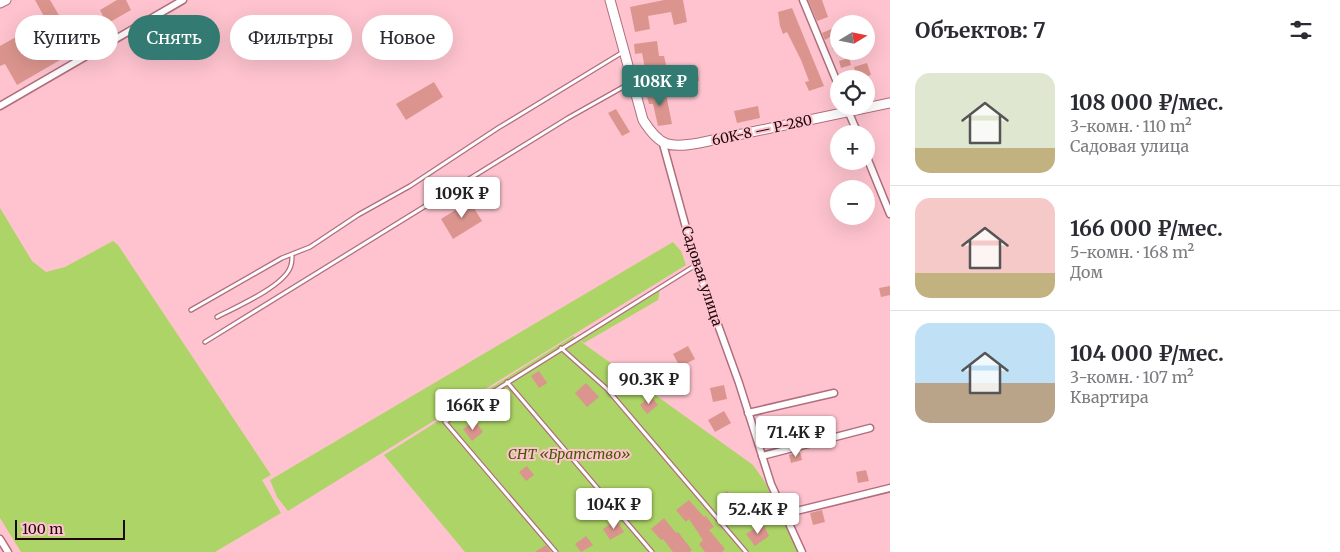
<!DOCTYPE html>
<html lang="ru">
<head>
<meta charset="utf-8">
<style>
	body { margin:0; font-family:Merriweather,serif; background:#f7f7f7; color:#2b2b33; height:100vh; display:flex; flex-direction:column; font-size:19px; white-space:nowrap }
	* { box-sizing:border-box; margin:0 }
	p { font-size:16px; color:#7c7c81 }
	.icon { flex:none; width:28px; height:28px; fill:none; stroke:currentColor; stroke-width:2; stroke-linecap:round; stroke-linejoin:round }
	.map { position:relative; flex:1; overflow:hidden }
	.details { display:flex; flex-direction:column; background:#fff; width:450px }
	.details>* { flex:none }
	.top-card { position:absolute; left:15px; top:15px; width:475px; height:45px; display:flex; gap:10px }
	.needle { width:32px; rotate:80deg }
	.controls { position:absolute; left:830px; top:15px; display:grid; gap:10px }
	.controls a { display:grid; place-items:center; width:45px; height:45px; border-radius:50%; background:#fff; box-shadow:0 5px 20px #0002; font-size:25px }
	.scale { position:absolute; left:15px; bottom:12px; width:110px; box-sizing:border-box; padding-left:5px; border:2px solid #1f070d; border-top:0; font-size:14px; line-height:18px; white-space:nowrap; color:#1f070d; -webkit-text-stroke:4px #fec3ce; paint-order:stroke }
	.price { position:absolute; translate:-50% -42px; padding:0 11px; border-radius:5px; background:#fff; color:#222; font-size:16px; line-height:32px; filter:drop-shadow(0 1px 2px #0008) }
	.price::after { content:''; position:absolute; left:50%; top:30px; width:15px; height:11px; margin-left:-8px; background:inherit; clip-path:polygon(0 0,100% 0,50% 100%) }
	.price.selected { background:#337a72; color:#fff }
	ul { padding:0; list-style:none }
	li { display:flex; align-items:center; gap:15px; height:125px; padding:0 25px }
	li+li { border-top:1px solid #e1e1e2 }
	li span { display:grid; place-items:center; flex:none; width:140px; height:100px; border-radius:15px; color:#555 }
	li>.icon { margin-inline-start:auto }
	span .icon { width:60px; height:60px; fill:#fffc; stroke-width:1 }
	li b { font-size:21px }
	h2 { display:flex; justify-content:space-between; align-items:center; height:60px; padding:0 25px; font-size:21px }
	.tag { padding:0 18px; border-radius:22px; background:#fff; box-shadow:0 5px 20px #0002; font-size:18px; line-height:45px }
	.tag.selected { background:#337a72; color:#fff }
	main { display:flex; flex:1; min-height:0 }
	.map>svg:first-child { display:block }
	.green { fill:#add466 }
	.building { fill:#db958e }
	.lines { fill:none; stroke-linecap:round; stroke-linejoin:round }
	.lane-casing { stroke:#b06e7d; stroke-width:5.5 }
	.street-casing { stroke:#b06e7d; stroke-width:9 }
	.secondary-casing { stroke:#b06e7d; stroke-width:11 }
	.lane { stroke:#fff; stroke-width:3 }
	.street { stroke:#fff; stroke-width:6 }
	.secondary { stroke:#fff; stroke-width:9 }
	.labels { text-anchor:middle; stroke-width:4; stroke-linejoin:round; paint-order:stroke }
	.street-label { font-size:14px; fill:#1f070d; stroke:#fec3ce }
	.park-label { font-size:14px; font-style:italic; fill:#425a00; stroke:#fec3ce }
</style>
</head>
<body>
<main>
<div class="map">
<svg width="890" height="552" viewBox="0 0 890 552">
	<rect width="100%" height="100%" fill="#fec3ce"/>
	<!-- green -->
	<g class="green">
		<path d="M0 208 32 261 46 272 65 267 113 241 118 245 271 475 262 480 281 513 215 552H21L0 518Z"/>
		<path d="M673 242 681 251 686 265 288 511 277 497 270 480Z"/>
		<path d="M660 289 658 300 584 343 578 339Z"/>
		<path d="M573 336 753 465 765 482 799 552H465L384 455Z"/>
	</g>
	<!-- building -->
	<g class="building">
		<path d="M35 0H50L79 49 17 85 5 64 0 66V46L46 20Z"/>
		<path d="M117 0H126L131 10 103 26 106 32 95 38 88 24 103 16 100 10Z"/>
		<path d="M664 0H683L687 22 674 25 671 12 648 16 650 29 635 32 630 7Z"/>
		<path d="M808 0H822L828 17 817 21Z"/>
		<path d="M792 8 824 86 809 91 805 82 809 81 801 60 787 32 783 34 780 26 778 12Z"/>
		<path d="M836 27 839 34V49L833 50 830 37 825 40 822 33Z"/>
		<path d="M657 41 659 56H664L667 69 646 73 642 53 635 54 634 44Z"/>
		<path d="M849 58 851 65 841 68 839 61Z"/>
		<path d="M867 63 871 75 857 79 854 67Z"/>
		<path d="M697 68 699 81 667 87 665 74Z"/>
		<path d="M434 82 443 97 406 120 396 104Z"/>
		<path d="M665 89 672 124 658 126 653 104H649L646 93Z"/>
		<path d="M758 106 760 118 737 123 734 111Z"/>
		<path d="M616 109 630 132 622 136 608 113Z"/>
		<path d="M467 197 482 221 453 239 441 219 462 206 459 202Z"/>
		<path d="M890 286V295L881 297 879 288Z"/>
		<path d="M688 346 695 359 680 367 673 354Z"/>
		<path d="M539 371 547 383 539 388 531 376Z"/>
		<path d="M586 383 599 397 587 407 575 393Z"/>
		<path d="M724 385 727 399 713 402 710 388Z"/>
		<path d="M651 396 658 405 647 414 640 405Z"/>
		<path d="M724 411 731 423 715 432 708 420Z"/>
		<path d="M475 421 483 432 472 441 463 429Z"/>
		<path d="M784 427 788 444 775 447 770 431Z"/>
		<path d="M800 452 802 460 791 463 789 455Z"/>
		<path d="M527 466 534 475 526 481 519 472Z"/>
		<path d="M866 470 869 481 858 483 856 472Z"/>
		<path d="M727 491 733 498 727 503 721 496Z"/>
		<path d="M689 500 704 517 706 516 714 527 709 530 725 549 722 552H705L699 544 703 540 689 519 686 522 676 510Z"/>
		<path d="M822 510 825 522 813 525 810 513Z"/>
		<path d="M664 518 676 533 678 532 692 550 689 552H673L663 539 661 540 651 529Z"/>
		<path d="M617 520 624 532 610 540 603 529Z"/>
		<path d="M763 523 769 536 755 546 746 534Z"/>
		<path d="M586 536 593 545 581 552 575 544Z"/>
		<path d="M546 545 551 552H535Z"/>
	</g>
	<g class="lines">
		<defs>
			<g id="lane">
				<path d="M191 310 282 258 310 247 358 215 410 186 498 128 623 52"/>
				<path d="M217 317C236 307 282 287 290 268 292 264 292 259 292 256"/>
				<path d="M205 342 568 118 632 82"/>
				<path d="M561 348 607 389 746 552"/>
				<path d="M507 382 652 552"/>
				<path d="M556 552 445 422 696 265"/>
			</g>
			<g id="street">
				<path d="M803 0 839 87"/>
				<path d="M0 106 183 0"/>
				<path d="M846 106 858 134"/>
				<path d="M663 144 696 264 739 383 771 484 802 552"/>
				<path d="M866 155 890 214"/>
				<path d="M748 413 834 393"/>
				<path d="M762 456 870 428"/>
				<path d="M784 514 890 488"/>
				<path d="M0 539 8 552"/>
			</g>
			<g id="secondary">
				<path d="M610 0 643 120C660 147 669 148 699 143L890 103"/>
				<path d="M0 3 6 0"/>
			</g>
		</defs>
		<!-- lane casing -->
		<use href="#lane" class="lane-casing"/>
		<!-- street casing -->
		<use href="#street" class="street-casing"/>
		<!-- secondary casing -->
		<use href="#secondary" class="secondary-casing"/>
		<!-- lane -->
		<use href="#lane" class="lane"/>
		<!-- street -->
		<use href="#street" class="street"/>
		<!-- secondary -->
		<use href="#secondary" class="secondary"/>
	</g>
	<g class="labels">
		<!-- street labels -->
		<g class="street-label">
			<text transform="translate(762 130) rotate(-12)" y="5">60К-8 — Р-280</text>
			<text transform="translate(702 276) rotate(72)" y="5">Садовая улица</text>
		</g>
		<!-- park labels -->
		<g class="park-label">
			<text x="569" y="459">СНТ «Братство»</text>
		</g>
	</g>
</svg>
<div class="controls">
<a><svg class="needle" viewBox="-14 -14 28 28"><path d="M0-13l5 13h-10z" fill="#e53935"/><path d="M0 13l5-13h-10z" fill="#7c7c81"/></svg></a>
<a><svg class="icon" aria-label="locate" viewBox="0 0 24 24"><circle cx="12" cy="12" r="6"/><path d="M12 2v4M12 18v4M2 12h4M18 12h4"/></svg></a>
<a>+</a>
<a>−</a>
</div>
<div class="scale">100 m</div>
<b class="price selected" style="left:660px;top:107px">108K ₽</b>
<b class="price" style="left:462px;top:219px">109K ₽</b>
<b class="price" style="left:649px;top:405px">90.3K ₽</b>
<b class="price" style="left:473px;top:431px">166K ₽</b>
<b class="price" style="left:796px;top:458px">71.4K ₽</b>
<b class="price" style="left:614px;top:530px">104K ₽</b>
<b class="price" style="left:758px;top:535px">52.4K ₽</b>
<div class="top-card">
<a class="tag">Купить</a>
<a class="tag selected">Снять</a>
<a class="tag">Фильтры</a>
<a class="tag">Новое</a>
</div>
</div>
<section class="details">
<h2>Объектов: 7<svg class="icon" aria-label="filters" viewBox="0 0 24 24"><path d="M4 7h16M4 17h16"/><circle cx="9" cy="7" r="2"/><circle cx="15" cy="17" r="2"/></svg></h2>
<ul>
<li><span style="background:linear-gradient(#dfe7d0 75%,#c2b280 0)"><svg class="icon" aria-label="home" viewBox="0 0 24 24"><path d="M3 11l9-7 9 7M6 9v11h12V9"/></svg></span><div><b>108 000 ₽/мес.</b><p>3-комн. · 110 m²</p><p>Садовая улица</p></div></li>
<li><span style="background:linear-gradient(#f6c9c9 75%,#c2b280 0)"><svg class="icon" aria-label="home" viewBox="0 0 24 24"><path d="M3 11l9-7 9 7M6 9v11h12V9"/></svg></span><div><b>166 000 ₽/мес.</b><p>5-комн. · 168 m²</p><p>Дом</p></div></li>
<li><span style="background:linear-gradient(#bfe0f5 60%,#b9a48a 0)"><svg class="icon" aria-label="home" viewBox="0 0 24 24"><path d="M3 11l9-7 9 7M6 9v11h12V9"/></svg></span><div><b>104 000 ₽/мес.</b><p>3-комн. · 107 m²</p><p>Квартира</p></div></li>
</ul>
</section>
</main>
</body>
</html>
